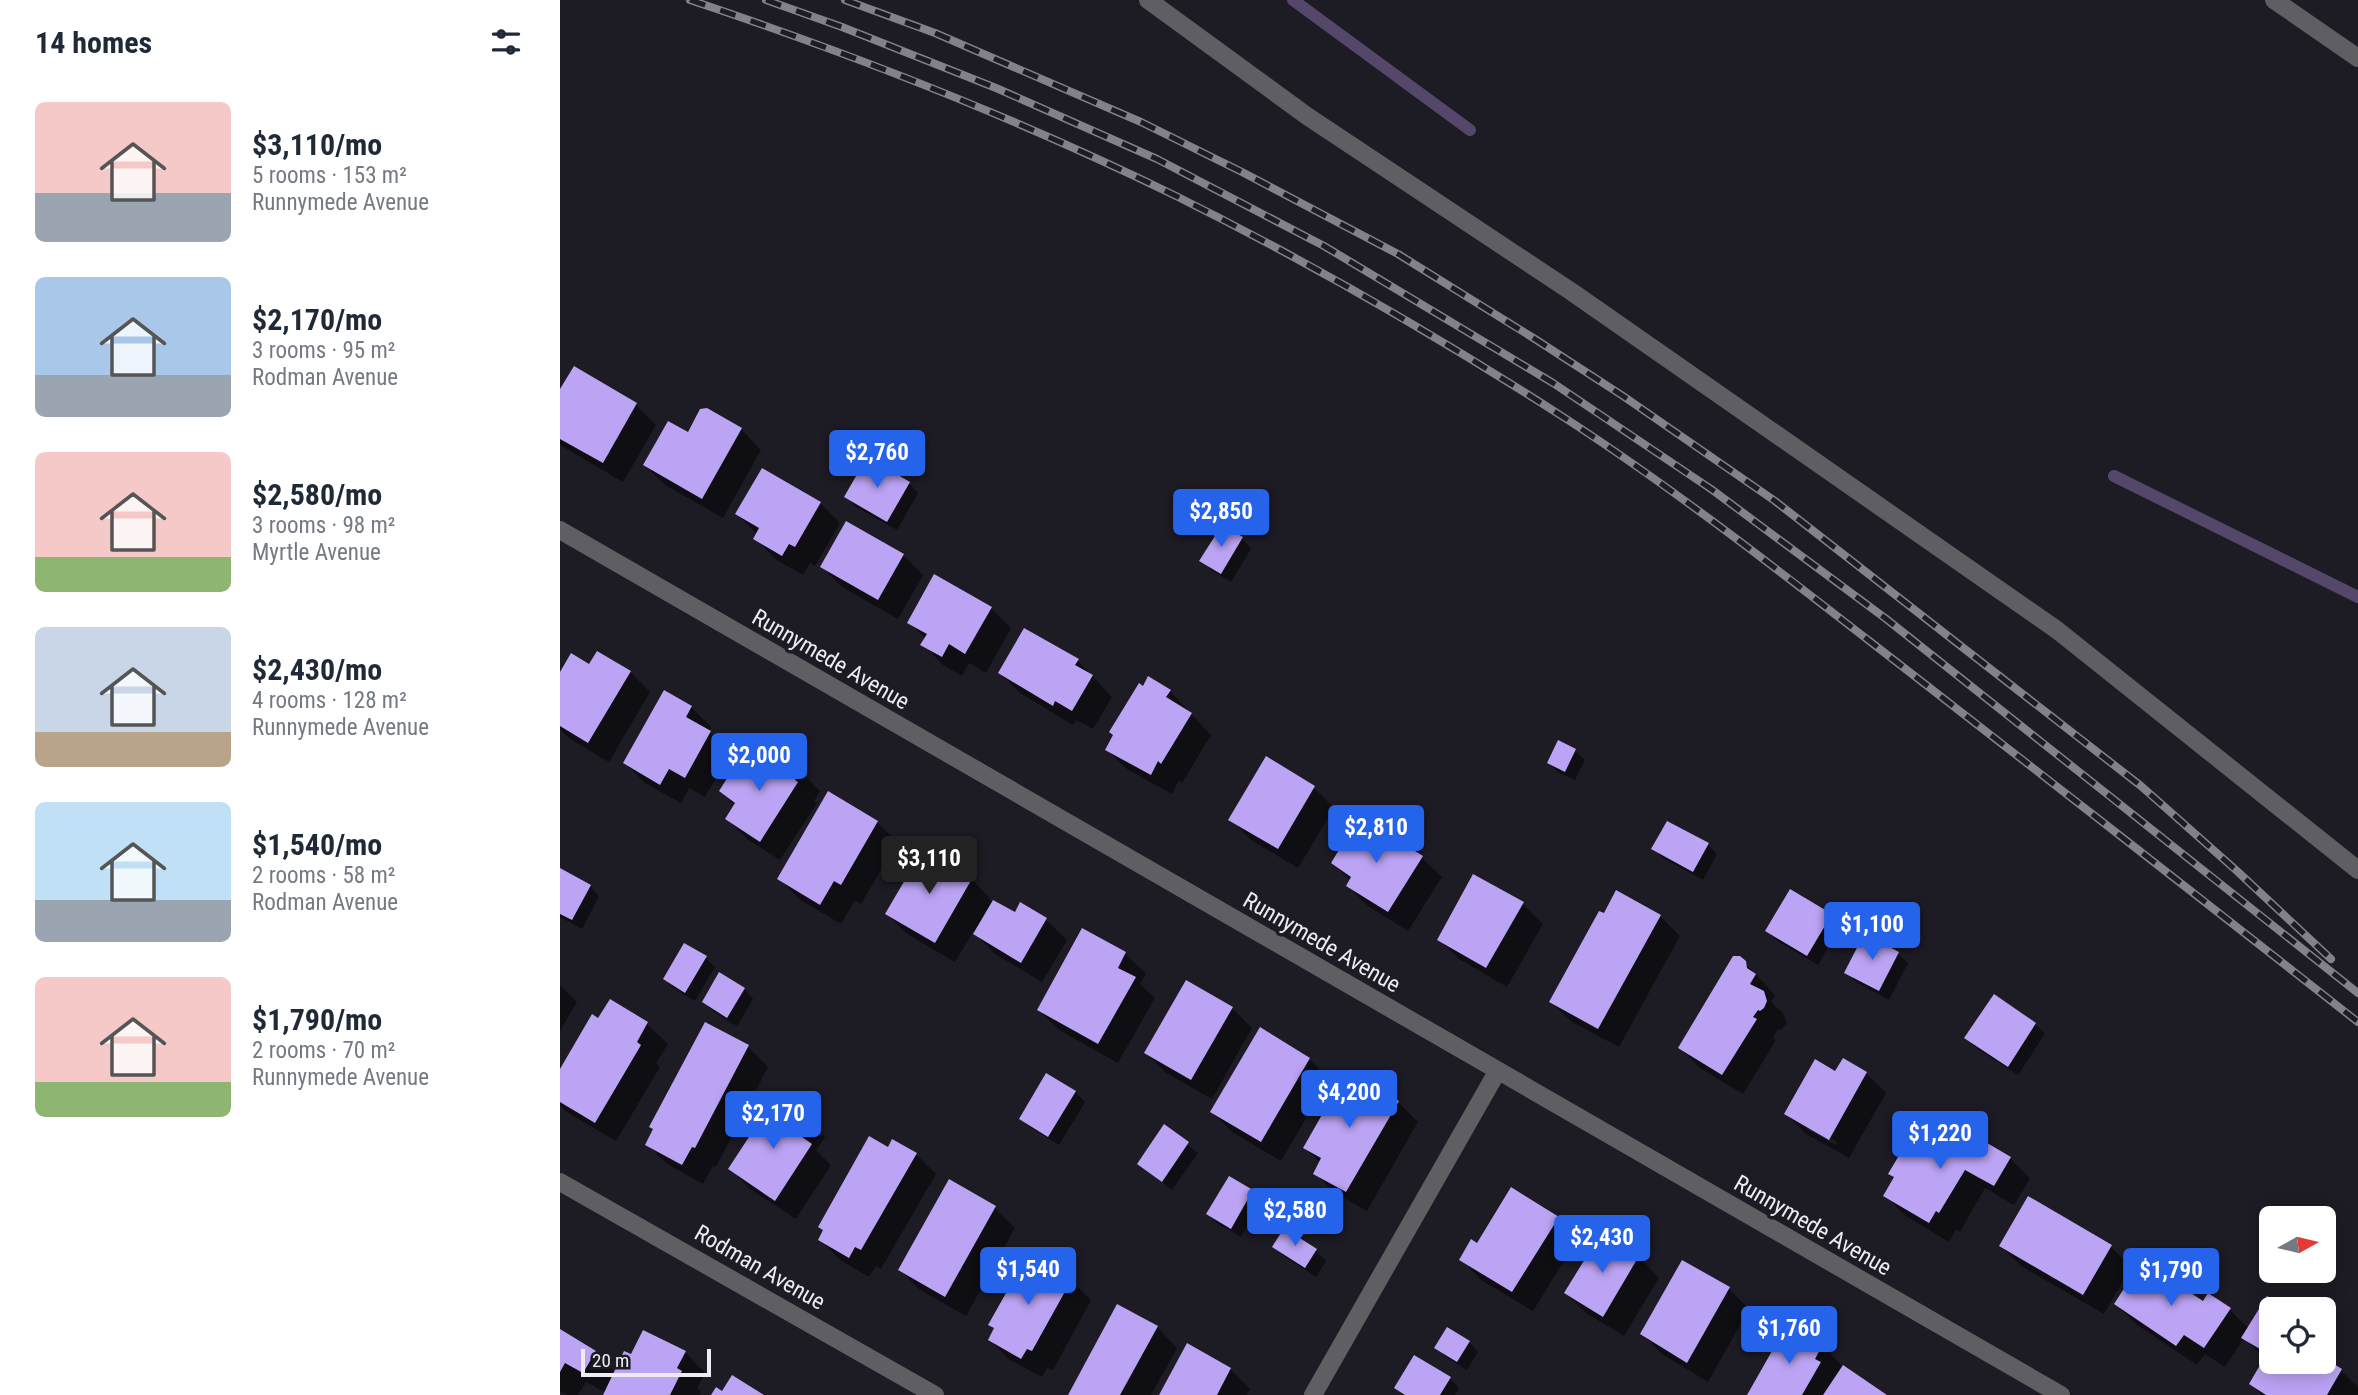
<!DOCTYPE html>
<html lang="en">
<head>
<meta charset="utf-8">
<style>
	body { margin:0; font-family:"Roboto Condensed",sans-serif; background:#f2f2f3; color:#1f2937; height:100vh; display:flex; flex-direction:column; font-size:26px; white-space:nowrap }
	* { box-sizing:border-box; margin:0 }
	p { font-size:23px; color:#747a83 }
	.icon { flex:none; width:38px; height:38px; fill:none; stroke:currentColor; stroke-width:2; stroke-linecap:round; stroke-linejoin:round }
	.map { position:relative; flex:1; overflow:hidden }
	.drawer { display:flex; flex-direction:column; background:#fff; width:560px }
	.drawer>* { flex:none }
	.needle { width:46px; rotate:82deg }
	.controls { position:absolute; left:1699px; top:1206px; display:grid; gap:14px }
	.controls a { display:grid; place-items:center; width:77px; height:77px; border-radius:10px; background:#fff; box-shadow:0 4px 18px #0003; font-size:35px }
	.scale { position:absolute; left:21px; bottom:18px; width:130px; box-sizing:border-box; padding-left:7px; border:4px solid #eeecf2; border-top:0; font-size:19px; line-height:24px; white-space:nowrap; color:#eeecf2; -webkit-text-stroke:5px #1d1b24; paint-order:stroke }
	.price { position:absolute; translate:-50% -60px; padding:0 16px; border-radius:7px; background:#2563eb; color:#fff; font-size:23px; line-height:46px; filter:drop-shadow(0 2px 4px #0008) }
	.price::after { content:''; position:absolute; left:50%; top:42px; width:21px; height:16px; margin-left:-10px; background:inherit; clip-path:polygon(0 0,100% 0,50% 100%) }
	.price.selected { background:#222; color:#fff }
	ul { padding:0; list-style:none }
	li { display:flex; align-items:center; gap:21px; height:175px; padding:0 35px }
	li span { display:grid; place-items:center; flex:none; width:196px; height:140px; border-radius:10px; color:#555 }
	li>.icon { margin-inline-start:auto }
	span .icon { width:84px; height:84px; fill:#fffc; stroke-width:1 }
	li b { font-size:30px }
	h2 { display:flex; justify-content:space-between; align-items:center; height:84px; padding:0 35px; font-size:30px }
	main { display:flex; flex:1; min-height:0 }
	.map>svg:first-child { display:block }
	.shadow { fill:#0007; fill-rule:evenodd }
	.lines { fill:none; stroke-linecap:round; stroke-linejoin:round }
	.stream { stroke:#55476a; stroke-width:12 }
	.building { fill:#bca4f5 }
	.minor { stroke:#5f5e63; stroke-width:18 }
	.rail-casing { stroke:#838189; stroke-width:8 }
	.rail { stroke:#1d1b24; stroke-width:5; stroke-dasharray:16; stroke-linecap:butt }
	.labels { text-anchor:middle; stroke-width:7; stroke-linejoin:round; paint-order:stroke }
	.street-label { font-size:23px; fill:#eeecf2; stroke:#1d1b24 }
</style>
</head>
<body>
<main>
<section class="drawer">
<h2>14 homes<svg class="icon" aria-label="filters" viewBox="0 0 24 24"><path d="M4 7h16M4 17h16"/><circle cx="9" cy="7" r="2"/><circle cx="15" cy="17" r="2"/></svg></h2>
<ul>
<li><span style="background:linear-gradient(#f6c9c9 65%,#9aa5b1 0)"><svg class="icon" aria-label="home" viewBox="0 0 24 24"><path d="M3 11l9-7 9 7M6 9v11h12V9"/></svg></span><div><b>$3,110/mo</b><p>5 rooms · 153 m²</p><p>Runnymede Avenue</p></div></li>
<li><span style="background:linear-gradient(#a9c7e8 70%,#9aa5b1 0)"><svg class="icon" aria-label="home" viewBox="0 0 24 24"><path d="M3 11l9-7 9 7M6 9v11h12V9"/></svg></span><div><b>$2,170/mo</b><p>3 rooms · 95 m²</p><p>Rodman Avenue</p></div></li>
<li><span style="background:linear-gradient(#f6c9c9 75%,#8fb573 0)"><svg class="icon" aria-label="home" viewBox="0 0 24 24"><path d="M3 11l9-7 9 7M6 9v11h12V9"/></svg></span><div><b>$2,580/mo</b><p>3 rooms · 98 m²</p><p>Myrtle Avenue</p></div></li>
<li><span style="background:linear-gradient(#c9d6e8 75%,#b9a48a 0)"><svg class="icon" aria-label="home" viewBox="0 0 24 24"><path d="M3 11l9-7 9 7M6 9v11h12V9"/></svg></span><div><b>$2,430/mo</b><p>4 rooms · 128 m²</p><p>Runnymede Avenue</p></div></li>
<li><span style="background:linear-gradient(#bfe0f5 70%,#9aa5b1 0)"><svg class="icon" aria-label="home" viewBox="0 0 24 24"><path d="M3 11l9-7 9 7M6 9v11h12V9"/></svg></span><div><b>$1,540/mo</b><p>2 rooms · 58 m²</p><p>Rodman Avenue</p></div></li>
<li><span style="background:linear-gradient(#f6c9c9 75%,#8fb573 0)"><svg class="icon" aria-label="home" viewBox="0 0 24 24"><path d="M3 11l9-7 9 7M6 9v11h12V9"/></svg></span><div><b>$1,790/mo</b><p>2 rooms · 70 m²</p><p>Runnymede Avenue</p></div></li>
</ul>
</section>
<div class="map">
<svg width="1798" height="1395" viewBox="0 0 1798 1395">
	<rect width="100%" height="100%" fill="#1d1b24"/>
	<!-- shadow -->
	<g class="shadow">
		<path d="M0 393 76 405 96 425 63 482 0 445Z"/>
		<path d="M146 410 181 429 201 450 163 518 105 485 85 465 128 435Z"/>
		<path d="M349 483 358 493 337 530 296 507 287 497Z"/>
		<path d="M260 503 280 523 255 566 250 563 243 575 215 559 195 538 197 534 177 514Z"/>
		<path d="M682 539 691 549 671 582 651 570 642 561Z"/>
		<path d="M343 555 363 575 338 619 282 587 262 567Z"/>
		<path d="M431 608 451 628 426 673 409 663 402 676 383 665 363 644 366 639 349 622Z"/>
		<path d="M518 661 552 697 533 729 516 720 513 725 460 693 440 673Z"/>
		<path d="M29 666 70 672 90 692 49 762 10 739 0 729V675Z"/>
		<path d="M610 691 651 735 622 783 619 780 612 794 568 770 547 750Z"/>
		<path d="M131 707 151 727 149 732 171 753 145 797 129 788 121 803 85 783 65 763Z"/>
		<path d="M1015 751 1025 760 1015 780 999 773 989 763Z"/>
		<path d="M707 759 754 788 774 808 738 868 691 840 671 819Z"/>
		<path d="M207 771H240L260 791 254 801 257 803 220 860 187 839 167 819 175 806 161 791Z"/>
		<path d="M317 822 337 842 301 904 295 900 281 924 239 899 219 878Z"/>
		<path d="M810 836 861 857 882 877 848 931 808 906 788 886 791 881 773 863Z"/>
		<path d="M1148 845 1157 854 1143 880 1103 858 1094 849Z"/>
		<path d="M0 870 30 886 39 896 22 929 0 917Z"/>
		<path d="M412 879 431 900 455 915 461 904 486 920 507 940 482 982 435 954 413 932 395 962 347 934 327 914Z"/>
		<path d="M963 904 983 924 947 987 899 959 879 939Z"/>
		<path d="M1271 915 1281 925 1258 965 1217 941 1208 931Z"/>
		<path d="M1100 916 1120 936 1059 1047 1012 1022 991 1002Z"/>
		<path d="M523 930 565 954 586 974 580 984 595 998 558 1063 499 1030 479 1010Z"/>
		<path d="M1338 954 1348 963 1329 1000 1296 982 1286 972Z"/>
		<path d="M146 958 155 967 135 1001 115 989 105 979Z"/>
		<path d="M1185 963 1215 995 1211 1002 1223 1013 1227 1023 1221 1030 1218 1029 1213 1037 1216 1040 1183 1094 1140 1068 1120 1048Z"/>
		<path d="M0 985 17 1002 0 1031Z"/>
		<path d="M184 989 193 999 177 1026 154 1012 144 1002Z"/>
		<path d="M50 1002 87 1024 108 1044 96 1063 100 1067 56 1141 8 1113 0 1105V1072L39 1021Z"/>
		<path d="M672 1008 692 1028 652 1099 606 1073 586 1053Z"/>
		<path d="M1475 1024 1485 1034 1458 1075 1416 1048 1407 1038Z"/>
		<path d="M188 1047 208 1067 156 1167 153 1166 143 1184 107 1164 87 1144 95 1130Z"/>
		<path d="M749 1059 769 1079 721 1161 672 1132 652 1112Z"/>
		<path d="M1306 1073 1326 1093 1289 1158 1246 1134 1226 1114 1276 1074ZM1247 1125 1277 1142 1276 1145 1247 1129Z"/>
		<path d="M515 1092 525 1102 499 1145 471 1128 461 1119Z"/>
		<path d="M221 1101 245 1117 265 1137 256 1150 271 1165 236 1219 190 1189 170 1168Z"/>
		<path d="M838 1102 858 1122 807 1211 775 1193 755 1173 761 1163 745 1148Z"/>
		<path d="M604 1127 638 1153 612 1190 579 1164Z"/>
		<path d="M328 1149 356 1154 376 1174 321 1269 316 1266 309 1277 280 1260 260 1239Z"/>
		<path d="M1386 1151 1450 1158 1470 1179 1454 1205 1425 1188 1400 1232 1396 1229 1389 1242 1346 1216 1326 1196 1335 1178 1330 1173Z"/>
		<path d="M390 1182 435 1208 455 1228 406 1316 360 1290 340 1270Z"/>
		<path d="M692 1192 702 1201 681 1237 658 1224 648 1214Z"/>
		<path d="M1469 1198 1551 1247 1571 1267 1544 1314 1461 1266 1441 1246Z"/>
		<path d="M998 1218 1018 1238 973 1311 921 1280 901 1259 918 1245Z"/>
		<path d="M724 1230 756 1251 766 1261 756 1277 724 1256 714 1247Z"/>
		<path d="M1041 1235 1078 1257 1099 1278 1064 1336 1026 1313 1006 1293Z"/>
		<path d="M1123 1262 1169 1289 1189 1309 1148 1382 1102 1354 1082 1334Z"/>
		<path d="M511 1280 531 1300 493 1370 487 1368 482 1377 450 1360 430 1340 435 1329 431 1325Z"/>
		<path d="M1707 1298 1725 1309H1712V1362L1764 1360 1781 1371 1798 1387V1395H1702L1691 1384 1705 1359 1684 1338 1665 1367 1645 1354 1637 1365 1576 1324 1556 1304H1643L1669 1309 1689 1329Z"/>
		<path d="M597 1327 617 1348 591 1395H512Z"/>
		<path d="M0 1331 35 1352 55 1373 72 1357 125 1352 145 1373 137 1388 141 1392 140 1395H45L46 1393 26 1382 18 1395H7L0 1391Z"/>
		<path d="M909 1342 918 1352 907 1370 886 1357 877 1348Z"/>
		<path d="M1262 1345 1282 1366 1324 1395H1189Z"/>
		<path d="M670 1369 690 1389 687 1395H601Z"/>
		<path d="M890 1378 899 1388 895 1395H843L836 1388Z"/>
	</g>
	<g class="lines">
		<!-- stream -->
		<g class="stream">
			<path d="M733 0 910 130"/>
			<path d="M1554 476 1798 597"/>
		</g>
	</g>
	<!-- building -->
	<g class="building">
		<path d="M14 366 77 403 43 463 0 439V389Z"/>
		<path d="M147 408 182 428 142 499 83 465 108 421 128 432 140 409Z"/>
		<path d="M307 457 350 482 327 522 284 497Z"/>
		<path d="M202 468 261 502 235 547 229 544 222 556 193 539 199 528 175 514Z"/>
		<path d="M286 521 344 554 318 600 260 567Z"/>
		<path d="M662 525 683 537 661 574 639 561Z"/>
		<path d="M374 574 432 607 405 654 389 644 382 657 360 645 367 634 347 623Z"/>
		<path d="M464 628 519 659 515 665 533 675 512 711 495 701 493 706 438 673Z"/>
		<path d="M37 651 71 671 28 743 0 726V672L11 653 29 664Z"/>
		<path d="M588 676 611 690 606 697 632 713 601 764 598 761 591 775 545 750 553 735 549 732 579 683 583 686Z"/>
		<path d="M104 690 132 706 126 717 151 731 125 778 109 769 100 785 63 763Z"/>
		<path d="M998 740 1016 749 1005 772 987 763Z"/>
		<path d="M183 753 206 769 216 753 241 769 235 780 238 782 200 842 165 819 175 803 159 791Z"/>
		<path d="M706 756 755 786 718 849 668 820Z"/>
		<path d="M268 791 318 821 281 885 274 881 260 905 217 879Z"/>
		<path d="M1107 821 1149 843 1133 872 1091 849Z"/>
		<path d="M794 825 809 834 815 826 863 856 828 912 786 886 791 877 771 863Z"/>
		<path d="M363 849 413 877 375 943 325 914Z"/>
		<path d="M0 868 31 885 12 920 0 914Z"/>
		<path d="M913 874 964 902 926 968 877 940Z"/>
		<path d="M1230 889 1272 914 1247 956 1205 931Z"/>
		<path d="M1056 890 1101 915 1038 1029 989 1002 1039 911 1044 913Z"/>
		<path d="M433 900 455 912 460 902 487 918 461 963 413 934Z"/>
		<path d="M522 928 566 952 558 968 576 977 538 1044 477 1010Z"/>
		<path d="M1304 934 1339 952 1319 991 1284 973Z"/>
		<path d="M124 943 147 956 125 993 103 979Z"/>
		<path d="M1173 956H1180L1186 961 1187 968 1196 974 1190 984 1204 991 1207 1001 1204 1008 1200 1011 1198 1010 1193 1017 1197 1019 1162 1075 1118 1048Z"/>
		<path d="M159 972 185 988 167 1018 142 1002Z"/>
		<path d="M626 980 673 1007 631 1080 584 1053Z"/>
		<path d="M1434 994 1476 1023 1448 1067 1404 1038Z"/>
		<path d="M50 999 88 1022 77 1042 81 1045 35 1123 0 1102V1069L32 1014 38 1018Z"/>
		<path d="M145 1022 189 1045 135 1148 132 1147 122 1165 85 1145 93 1129 89 1127Z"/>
		<path d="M700 1027 750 1058 701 1142 650 1112Z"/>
		<path d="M1283 1058 1307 1072 1269 1140 1224 1114 1255 1059 1275 1071Z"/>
		<path d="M787 1071 839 1101 786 1192 753 1174 761 1158 743 1148Z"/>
		<path d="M486 1073 516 1091 488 1137 459 1119Z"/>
		<path d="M221 1098 246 1115 235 1132 252 1144 215 1201 168 1169 206 1111 210 1114Z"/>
		<path d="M604 1124 629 1142 602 1182 577 1164Z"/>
		<path d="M1398 1126 1451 1157 1434 1186 1405 1170 1379 1213 1376 1211 1369 1223 1323 1196 1334 1177 1328 1174 1354 1130 1385 1148Z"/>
		<path d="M309 1136 328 1147 332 1139 357 1153 301 1250 295 1247 289 1258 258 1240 263 1230 258 1227Z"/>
		<path d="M669 1176 693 1190 671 1229 646 1214Z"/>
		<path d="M389 1179 436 1206 385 1297 338 1270Z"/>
		<path d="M951 1187 999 1217 952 1292 899 1260 911 1239 917 1243Z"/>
		<path d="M1468 1196 1552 1245 1523 1295 1439 1246Z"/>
		<path d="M724 1228 757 1249 745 1268 712 1247Z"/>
		<path d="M1041 1233 1079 1256 1043 1317 1004 1293Z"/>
		<path d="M468 1254 512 1279 472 1351 467 1349 461 1359 428 1340 434 1328 428 1325Z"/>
		<path d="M1122 1260 1170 1287 1127 1363 1080 1334Z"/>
		<path d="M1582 1261 1643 1301 1648 1293 1671 1308 1644 1348 1624 1335 1616 1346 1554 1304Z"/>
		<path d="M1707 1296 1729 1309H1712V1362H1764V1358L1782 1369 1767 1395H1706L1689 1384 1707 1353 1681 1338Z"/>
		<path d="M557 1304 598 1326 560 1395H508Z"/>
		<path d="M1229 1325 1263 1344 1255 1359 1261 1362 1242 1395H1187L1220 1337 1222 1339Z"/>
		<path d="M887 1327 910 1341 897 1362 874 1348Z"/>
		<path d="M0 1329 36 1351 23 1373 5 1363 0 1372Z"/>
		<path d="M83 1330 126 1351 117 1368 122 1371 110 1395H43L64 1351 71 1354Z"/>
		<path d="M627 1343 671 1368 657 1395H599Z"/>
		<path d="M854 1355 891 1377 880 1395H845L834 1388Z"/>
		<path d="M1283 1365 1327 1395H1263Z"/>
		<path d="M172 1375 204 1395H151L156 1387 162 1391Z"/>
	</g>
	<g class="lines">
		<!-- minor -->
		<g class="minor">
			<path d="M588 0 747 116 1012 292 1497 630 1798 870"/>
			<path d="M1714 0 1798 58"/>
			<path d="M0 530 1501 1395"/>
			<path d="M0 1182 375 1395"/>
			<path d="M753 1395 937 1072"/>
		</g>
		<defs>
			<g id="rail">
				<path d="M130 0C295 55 459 119 616 196 751 263 884 340 1011 422 1132 501 1246 592 1361 681 1507 794 1653 908 1798 1022"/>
				<path d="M206 0 282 27 436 88 597 159 764 246 993 383 1151 489 1325 618 1798 993"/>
				<path d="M285 0 375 33 581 122 682 172 838 254 975 339 1063 396 1215 501 1406 650 1581 786 1677 871 1771 959"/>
			</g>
		</defs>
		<!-- rail casing -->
		<use href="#rail" class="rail-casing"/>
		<!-- rail -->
		<use href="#rail" class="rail"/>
	</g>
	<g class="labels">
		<!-- street labels -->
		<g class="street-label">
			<text transform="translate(271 659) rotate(30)" y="8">Runnymede Avenue</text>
			<text transform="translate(762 942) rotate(30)" y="8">Runnymede Avenue</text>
			<text transform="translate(1253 1225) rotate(30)" y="8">Runnymede Avenue</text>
			<text transform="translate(200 1267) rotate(30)" y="8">Rodman Avenue</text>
		</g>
	</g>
</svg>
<div class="controls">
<a><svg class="needle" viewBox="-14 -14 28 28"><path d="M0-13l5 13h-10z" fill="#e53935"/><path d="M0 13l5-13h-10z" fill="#747a83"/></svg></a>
<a><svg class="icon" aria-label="locate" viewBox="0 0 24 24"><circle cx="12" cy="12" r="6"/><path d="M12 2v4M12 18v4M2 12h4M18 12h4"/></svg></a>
</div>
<div class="scale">20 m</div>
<b class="price" style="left:317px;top:490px">$2,760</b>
<b class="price" style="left:661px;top:549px">$2,850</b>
<b class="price" style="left:199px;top:793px">$2,000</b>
<b class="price" style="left:816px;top:865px">$2,810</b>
<b class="price selected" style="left:369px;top:896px">$3,110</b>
<b class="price" style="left:1312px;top:962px">$1,100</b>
<b class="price" style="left:789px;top:1130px">$4,200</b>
<b class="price" style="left:213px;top:1151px">$2,170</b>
<b class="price" style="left:1380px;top:1171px">$1,220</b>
<b class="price" style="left:735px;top:1248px">$2,580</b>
<b class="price" style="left:1042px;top:1275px">$2,430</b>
<b class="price" style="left:468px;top:1307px">$1,540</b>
<b class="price" style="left:1611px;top:1308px">$1,790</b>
<b class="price" style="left:1229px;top:1366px">$1,760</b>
</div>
</main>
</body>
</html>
